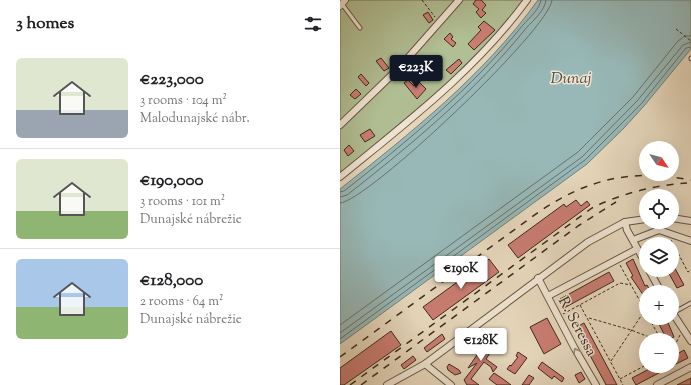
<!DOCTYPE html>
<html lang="en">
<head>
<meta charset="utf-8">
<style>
	body { margin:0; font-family:"Sorts Mill Goudy",serif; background:#f6f6f6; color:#202124; height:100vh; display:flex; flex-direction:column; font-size:15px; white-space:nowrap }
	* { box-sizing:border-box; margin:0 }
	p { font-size:13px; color:#757577 }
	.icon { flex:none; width:22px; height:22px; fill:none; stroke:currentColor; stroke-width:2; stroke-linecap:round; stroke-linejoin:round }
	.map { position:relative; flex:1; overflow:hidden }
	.panel { display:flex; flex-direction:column; background:#fff; width:340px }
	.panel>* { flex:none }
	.needle { width:26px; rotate:125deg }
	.buttons { position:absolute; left:299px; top:141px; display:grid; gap:8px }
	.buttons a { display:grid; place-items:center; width:40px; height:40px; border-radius:50%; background:#fff; box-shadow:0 4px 16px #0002; font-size:20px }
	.price { position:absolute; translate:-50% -34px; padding:0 9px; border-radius:4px; background:#fff; color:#222; font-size:13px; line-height:26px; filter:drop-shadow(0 1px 2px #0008) }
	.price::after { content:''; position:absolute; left:50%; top:24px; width:12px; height:9px; margin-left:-6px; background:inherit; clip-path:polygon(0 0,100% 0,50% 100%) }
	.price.on { background:#111827; color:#fff }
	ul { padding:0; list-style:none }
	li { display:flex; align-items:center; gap:12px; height:100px; padding:0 16px }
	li+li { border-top:1px solid #e0e0e0 }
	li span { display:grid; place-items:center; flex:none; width:112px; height:80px; border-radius:6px; color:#555 }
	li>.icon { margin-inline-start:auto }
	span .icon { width:48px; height:48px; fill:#fffc; stroke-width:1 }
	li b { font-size:17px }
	h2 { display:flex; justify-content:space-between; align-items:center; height:48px; padding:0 16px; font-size:17px }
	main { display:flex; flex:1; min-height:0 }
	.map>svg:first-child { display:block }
	.green { fill:#b1bf94; stroke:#787458 }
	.water { fill:#97b8b7; stroke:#747f79 }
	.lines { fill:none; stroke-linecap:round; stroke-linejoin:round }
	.shore { stroke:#6b7069; stroke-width:1 }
	.building { fill:#ca7d73; stroke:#3f291b }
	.service-casing { stroke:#695443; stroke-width:5 }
	.minor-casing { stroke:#695443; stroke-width:8 }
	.path { stroke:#3f291b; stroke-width:1; stroke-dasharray:3 2; stroke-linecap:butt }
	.service { stroke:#efe5d3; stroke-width:3 }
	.minor { stroke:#efe5d3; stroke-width:6 }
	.rail { stroke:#3f291b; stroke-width:1.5; stroke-dasharray:7 7; stroke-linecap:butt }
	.oneway { stroke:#978777 }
	.labels { text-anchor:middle; stroke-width:3; stroke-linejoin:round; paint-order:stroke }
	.street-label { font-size:15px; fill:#3f291b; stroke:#efe5d3 }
	.water-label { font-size:16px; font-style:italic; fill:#554d42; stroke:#efe5d3 }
</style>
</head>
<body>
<main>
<section class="panel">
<h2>3 homes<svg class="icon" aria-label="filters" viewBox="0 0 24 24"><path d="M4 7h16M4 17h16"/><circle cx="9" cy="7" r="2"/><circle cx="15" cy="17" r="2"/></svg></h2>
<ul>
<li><span style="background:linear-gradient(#dfe7d0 65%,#9aa5b1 0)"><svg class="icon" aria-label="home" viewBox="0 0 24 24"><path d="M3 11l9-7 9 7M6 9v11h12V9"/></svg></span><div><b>€223,000</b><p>3 rooms · 104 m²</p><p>Malodunajské nábr.</p></div></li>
<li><span style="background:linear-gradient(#dfe7d0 65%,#8fb573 0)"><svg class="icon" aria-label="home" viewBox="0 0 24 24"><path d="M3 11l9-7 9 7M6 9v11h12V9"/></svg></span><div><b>€190,000</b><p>3 rooms · 101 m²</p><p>Dunajské nábrežie</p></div></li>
<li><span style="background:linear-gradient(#a9c7e8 60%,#8fb573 0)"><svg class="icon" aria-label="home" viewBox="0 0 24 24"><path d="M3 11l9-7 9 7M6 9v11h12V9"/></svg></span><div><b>€128,000</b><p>2 rooms · 64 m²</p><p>Dunajské nábrežie</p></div></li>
</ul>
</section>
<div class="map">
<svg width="351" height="385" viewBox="0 0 351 385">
	<rect width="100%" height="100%" fill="#e6d7bc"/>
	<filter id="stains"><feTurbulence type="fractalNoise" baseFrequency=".005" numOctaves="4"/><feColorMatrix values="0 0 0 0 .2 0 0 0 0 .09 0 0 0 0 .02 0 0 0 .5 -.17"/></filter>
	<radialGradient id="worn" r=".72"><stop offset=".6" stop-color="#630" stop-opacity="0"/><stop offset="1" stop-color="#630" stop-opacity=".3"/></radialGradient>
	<!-- green -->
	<path class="green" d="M0 0H185L147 44 102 88 0 174Z"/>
	<!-- water -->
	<path class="water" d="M198 0H351V49L304 106 284 128 247 164 0 344V189C71 133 145 74 198 0Z"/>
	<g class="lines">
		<!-- shore -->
		<g class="shore">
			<path d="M0 192 4 191C68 141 132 88 183 25 189 18 200 9 201 0"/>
			<path d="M0 197 7 195C72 144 135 92 187 27 194 20 205 10 206 0"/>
			<path d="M0 203C27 202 211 28 212 0"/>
			<path d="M0 325 238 152 293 97 338 41 345 36H351"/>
			<path d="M0 333 242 157 297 101 343 45 351 42"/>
			<path d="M0 339 245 160 301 104 346 48 351 47"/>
		</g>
	</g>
	<!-- building -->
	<g class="building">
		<path d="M136 0H141L146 5 142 10 146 13 141 18 136 12 139 9 133 4Z"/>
		<path d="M88 12 93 20 89 23 83 15Z"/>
		<path d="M144 21 155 30 134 50 128 44 141 30 138 27Z"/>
		<path d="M110 33 113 37 111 39 116 43 113 47 104 39Z"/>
		<path d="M41 58 49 68 44 71 36 61Z"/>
		<path d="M119 59 122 63 111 74 106 70Z"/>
		<path d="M21 74 29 83 26 86 18 77Z"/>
		<path d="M68 80 74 86 79 82 86 89 77 99 64 83Z"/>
		<path d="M16 89 21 94 15 99 10 95Z"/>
		<path d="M30 129 35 136 25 142 20 135Z"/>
		<path d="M9 145 14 151 8 156 4 150Z"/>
		<path d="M236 200 241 206 247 201 250 205 178 258 168 245 224 204 226 207Z"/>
		<path d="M149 259 159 272 93 320 83 307Z"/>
		<path d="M293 259 305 286 307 285 311 292H306V299L291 277 293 276 286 263Z"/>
		<path d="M332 263 344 285 337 288 327 270H332Z"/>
		<path d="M269 272 274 281 224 308 220 299Z"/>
		<path d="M207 318 221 344 204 354 190 327Z"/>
		<path d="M316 318H326L334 337 327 340Z"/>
		<path d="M244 323 269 370 277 385H266L264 381 235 328Z"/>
		<path d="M51 331 61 345 4 385H0V368Z"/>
		<path d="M102 334 105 339 87 352 84 348Z"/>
		<path d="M148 339 156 344 146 359 157 367 153 372 151 367 144 362 131 379 139 385H127L124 380 137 363 128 368Z"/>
		<path d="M344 350 348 358 332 366V357Z"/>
		<path d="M178 352 187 358 175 374 167 369 170 365 171 366 178 357 176 356Z"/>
		<path d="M73 356 76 360 64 369 61 365Z"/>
		<path d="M202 362 224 378 222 382 214 376 212 379 198 368Z"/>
		<path d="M109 364 119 370 121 373 115 375 108 370 107 367Z"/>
		<path d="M315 366H332L296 385 292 378Z"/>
		<path d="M241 372 245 379 239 383 235 375Z"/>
		<path d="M154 373 163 379 171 385H157L149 379Z"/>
		<path d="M189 375 194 378 189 385H182Z"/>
		<path d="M351 378V385H337Z"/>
	</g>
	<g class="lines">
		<defs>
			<g id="service">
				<path d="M2 4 20 28"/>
				<path d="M351 58V59"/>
				<path d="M333 313 351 303"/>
			</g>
			<g id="minor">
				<path d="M0 6 5 0"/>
				<path d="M0 125 59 68 119 0"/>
				<path d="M0 177C66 123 136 70 187 0"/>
				<path d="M332 218 351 221"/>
				<path d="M285 222 287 230 306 264"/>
				<path d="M293 240 319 230 351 241"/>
				<path d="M309 270 321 292"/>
				<path d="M198 278 235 349 256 385"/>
				<path d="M208 296 297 249"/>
				<path d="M332 312 351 341"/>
				<path d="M85 364 111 385"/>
				<path d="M47 385 85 364 248 242 285 222 306 219"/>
				<path d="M317 385 351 367"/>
			</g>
		</defs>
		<!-- service casing -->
		<use href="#service" class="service-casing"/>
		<!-- minor casing -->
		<use href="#minor" class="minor-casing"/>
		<!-- path -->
		<g class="path">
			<path d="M82 0 95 17"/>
			<path d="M336 29 351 41"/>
			<path d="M331 240 348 272 351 270"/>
			<path d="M280 265 306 312"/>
			<path d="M240 305 283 385"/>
			<path d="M223 314 280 283 291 285"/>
			<path d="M249 318 291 330 317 340"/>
			<path d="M309 318 321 340"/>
			<path d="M332 351 340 335"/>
			<path d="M271 361 305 310"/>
			<path d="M280 379 306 365"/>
		</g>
		<!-- service -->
		<use href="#service" class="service"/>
		<!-- minor -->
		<use href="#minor" class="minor"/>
		<!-- rail -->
		<g class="rail">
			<path d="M0 357 200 211C250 178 292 169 351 180"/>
			<path d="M10 385 252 208C280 194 315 185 347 183"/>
			<path d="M21 385 238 226 276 202"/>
		</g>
	</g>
	<!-- one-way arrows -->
	<defs><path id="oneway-chevron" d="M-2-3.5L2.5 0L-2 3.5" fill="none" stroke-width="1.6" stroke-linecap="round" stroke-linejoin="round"/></defs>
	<use class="oneway" href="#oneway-chevron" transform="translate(236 351) rotate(-119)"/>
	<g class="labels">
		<!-- street labels -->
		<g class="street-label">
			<text transform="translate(238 326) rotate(62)" y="5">R. Seressa</text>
		</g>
		<!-- water labels -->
		<g class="water-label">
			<text x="231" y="83">Dunaj</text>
		</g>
	</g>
	<rect width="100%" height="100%" filter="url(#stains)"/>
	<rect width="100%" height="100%" fill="url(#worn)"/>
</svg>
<div class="buttons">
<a><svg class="needle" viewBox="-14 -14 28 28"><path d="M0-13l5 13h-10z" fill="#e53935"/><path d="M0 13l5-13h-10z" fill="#757577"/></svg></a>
<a><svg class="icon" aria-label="locate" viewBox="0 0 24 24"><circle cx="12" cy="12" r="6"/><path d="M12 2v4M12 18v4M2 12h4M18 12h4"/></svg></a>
<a><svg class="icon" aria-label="layers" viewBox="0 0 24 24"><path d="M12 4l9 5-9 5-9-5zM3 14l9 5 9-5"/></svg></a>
<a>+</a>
<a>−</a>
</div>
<b class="price on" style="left:76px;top:89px">€223K</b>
<b class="price" style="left:121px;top:290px">€190K</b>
<b class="price" style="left:141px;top:362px">€128K</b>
</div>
</main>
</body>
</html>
